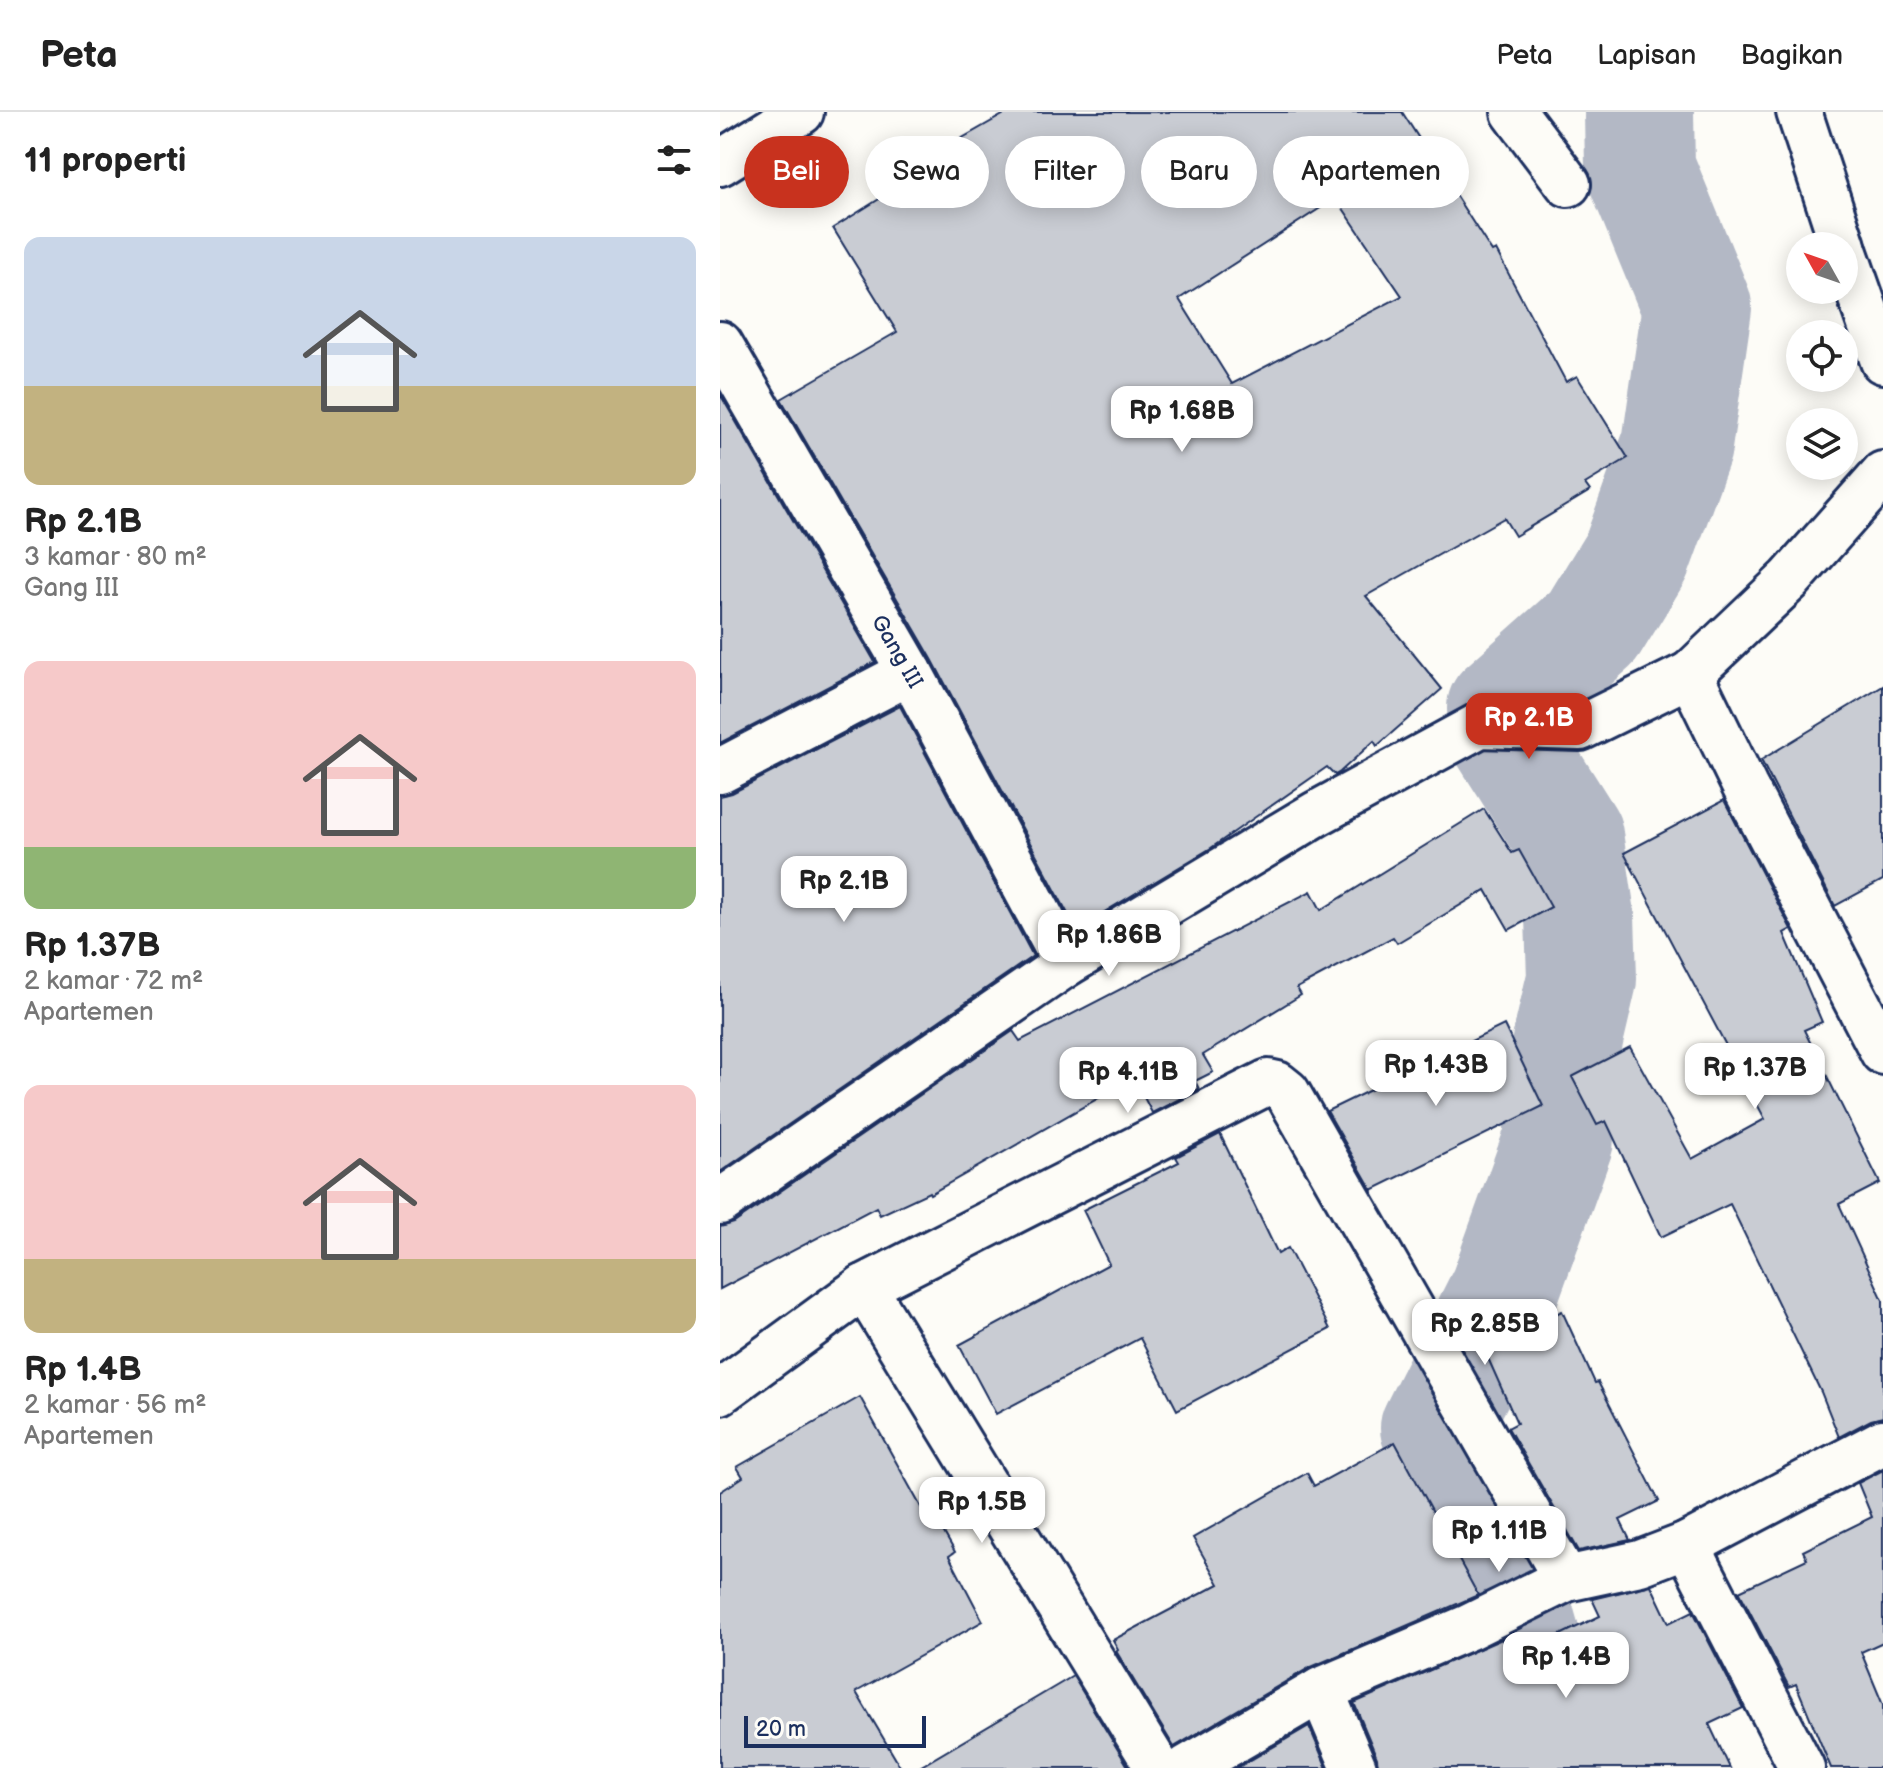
<!DOCTYPE html>
<html lang="id">
<head>
<meta charset="utf-8">
<style>
	body { margin:0; font-family:"Balsamiq Sans",sans-serif; background:#f2f2f2; color:#222; height:100vh; display:flex; flex-direction:column; font-size:30px; white-space:nowrap }
	* { box-sizing:border-box; margin:0 }
	p { font-size:26px; color:#767676 }
	.icon { flex:none; width:44px; height:44px; fill:none; stroke:currentColor; stroke-width:2; stroke-linecap:round; stroke-linejoin:round }
	.map { position:relative; flex:1; overflow:hidden }
	.sheet { display:flex; flex-direction:column; background:#fff; width:720px }
	.sheet>* { flex:none }
	.top-card { position:absolute; left:24px; top:24px; width:760px; height:72px; display:flex; gap:16px }
	.needle { width:52px; rotate:310deg }
	.fabs { position:absolute; left:1066px; top:120px; display:grid; gap:16px }
	.fabs a { display:grid; place-items:center; width:72px; height:72px; border-radius:50%; background:#fff; box-shadow:0 4px 20px #0003; font-size:40px }
	.scale { position:absolute; left:24px; bottom:20px; width:182px; box-sizing:border-box; padding-left:8px; border:4px solid #1b2f5e; border-top:0; font-size:22px; line-height:28px; white-space:nowrap; color:#1b2f5e; -webkit-text-stroke:6px #fdfcf7; paint-order:stroke }
	.price { position:absolute; translate:-50% -68px; padding:0 18px; border-radius:16px; background:#fff; color:#222; font-size:26px; line-height:52px; filter:drop-shadow(0 2px 4px #0008) }
	.price::after { content:''; position:absolute; left:50%; top:48px; width:24px; height:18px; margin-left:-12px; background:inherit; clip-path:polygon(0 0,100% 0,50% 100%) }
	.price.selected { background:#c8321e; color:#fff }
	ul { padding:0; list-style:none }
	li { display:grid; align-content:center; gap:16px; height:424px; padding:0 24px }
	li span { display:grid; place-items:center; height:248px; border-radius:16px; color:#555 }
	li>.icon { margin-inline-start:auto }
	span .icon { width:144px; height:144px; fill:#fffc; stroke-width:1 }
	li b { font-size:34px }
	h2 { display:flex; justify-content:space-between; align-items:center; height:96px; padding:0 24px; font-size:34px }
	.pill { padding:0 28px; border-radius:36px; background:#fff; box-shadow:0 4px 20px #0003; font-size:28px; line-height:72px }
	.pill.selected { background:#c8321e; color:#fff }
	header { display:flex; align-items:center; gap:48px; box-sizing:border-box; height:112px; padding:0 40px; background:#fff; border-bottom:2px solid #e0e0e0 }
	header strong { font-size:38px }
	nav { display:flex; gap:44px; margin-inline-start:auto; font-size:28px }
	main { display:flex; flex:1; min-height:0 }
	.map>svg:first-child { display:block }
	.lines { fill:none; stroke-linecap:round; stroke-linejoin:round }
	.river { stroke:#b3b8c5; stroke-width:110 }
	.building { fill:#c9ccd3; stroke:#1b2f5e; stroke-width:2; fill-rule:evenodd }
	.street-casing { stroke:#1b2f5e; stroke-width:50 }
	.secondary-casing { stroke:#1b2f5e; stroke-width:50 }
	.street { stroke:#fdfcf7; stroke-width:44 }
	.secondary { stroke:#fdfcf7; stroke-width:44 }
	.labels { text-anchor:middle; stroke-width:6; stroke-linejoin:round; paint-order:stroke }
	.street-label { font-size:22px; fill:#1b2f5e; stroke:#fdfcf7 }
</style>
</head>
<body>
<header>
<strong>Peta</strong>
<nav><a>Peta</a><a>Lapisan</a><a>Bagikan</a></nav>
</header>
<main>
<section class="sheet">
<h2>11 properti<svg class="icon" aria-label="filters" viewBox="0 0 24 24"><path d="M4 7h16M4 17h16"/><circle cx="9" cy="7" r="2"/><circle cx="15" cy="17" r="2"/></svg></h2>
<ul>
<li><span style="background:linear-gradient(#c9d6e8 60%,#c2b280 0)"><svg class="icon" aria-label="home" viewBox="0 0 24 24"><path d="M3 11l9-7 9 7M6 9v11h12V9"/></svg></span><div><b>Rp 2.1B</b><p>3 kamar · 80 m²</p><p>Gang III</p></div></li>
<li><span style="background:linear-gradient(#f6c9c9 75%,#8fb573 0)"><svg class="icon" aria-label="home" viewBox="0 0 24 24"><path d="M3 11l9-7 9 7M6 9v11h12V9"/></svg></span><div><b>Rp 1.37B</b><p>2 kamar · 72 m²</p><p>Apartemen</p></div></li>
<li><span style="background:linear-gradient(#f6c9c9 70%,#c2b280 0)"><svg class="icon" aria-label="home" viewBox="0 0 24 24"><path d="M3 11l9-7 9 7M6 9v11h12V9"/></svg></span><div><b>Rp 1.4B</b><p>2 kamar · 56 m²</p><p>Apartemen</p></div></li>
</ul>
</section>
<div class="map">
<svg width="1163" height="1656" viewBox="0 0 1163 1656">
	<rect width="100%" height="100%" fill="#fdfcf7"/>
	<filter id="ink" filterUnits="userSpaceOnUse"><feTurbulence type="fractalNoise" baseFrequency=".0125" numOctaves="2"/><feDisplacementMap in="SourceGraphic" scale="16" xChannelSelector="R" yChannelSelector="G"/><feConvolveMatrix kernelMatrix="1 2 1 2 8 2 1 2 1" color-interpolation-filters="sRGB"/></filter>
	<g filter="url(#ink)">
		<g class="lines">
			<!-- river -->
			<path class="river" d="M827 1656 816 1564 779 1434 715 1316 784 1179 839 1027V965L862 867 860 804 848 724 783 621 782 596 873 515 917 443 957 333 977 195 920 56 919 0"/>
		</g>
		<!-- building -->
		<g class="building">
			<path d="M288 0H682L772 140 776 138 846 270 857 264 908 346 865 372 870 379 795 424 784 406 646 484 722 577 657 634 654 629 620 660 615 663 607 655 491 736 356 817 212 547 61 287 177 220 113 116 207 57 202 49ZM616 86 682 184 512 272 459 187Z"/>
			<path d="M0 282 155 550 0 631Z"/>
			<path d="M1163 574V768L1115 794 1041 648Z"/>
			<path d="M180 594 313 844 0 1060V684L12 681Z"/>
			<path d="M1004 688 1071 817 1064 821 1102 910 1084 918 1160 1071 1119 1092 1163 1188V1305L1151 1308 1119 1325 1101 1280 1010 1092 941 1125 886 1009 877 1013 852 965 910 935 972 1047 1045 1007 904 741Z"/>
			<path d="M764 697 792 741 799 738 831 795 789 818 766 778 677 831 673 825 577 876 581 883 483 943 493 960 475 969 479 977 432 1001 414 966 210 1082 209 1080 160 1103 156 1095 0 1177V1115L14 1111 293 919 300 929 591 779 601 798Z"/>
			<path d="M784 913 823 994 652 1078 607 999Z"/>
			<path d="M500 1022 558 1142 568 1136 610 1217 457 1298 420 1226 276 1302 239 1233 389 1152 363 1098 459 1050 456 1045Z"/>
			<path d="M842 1199 875 1271 878 1270 939 1389 900 1408 910 1428 859 1439 788 1316 797 1311 763 1235Z"/>
			<path d="M140 1285 201 1395 207 1391 235 1440 229 1444 263 1509 136 1580 181 1656H0V1380L23 1365 17 1355Z"/>
			<path d="M675 1330 758 1483 589 1556 454 1635 396 1539 398 1537 393 1528 499 1472 473 1426 587 1361 594 1374Z"/>
			<path d="M1163 1358V1530L1141 1540 1163 1593V1656H1111L1076 1572 1069 1575 1019 1479 1087 1447 1083 1439 1152 1405 1138 1371Z"/>
			<path d="M931 1473 949 1511 973 1499 1023 1596 989 1612 1010 1656H658L657 1646 634 1591 782 1527 792 1546 880 1504 872 1487Z"/>
			<path d="M353 1564 409 1656H198Z"/>
			<path d="M589 1614 607 1656H517Z"/>
		</g>
		<g class="lines">
			<defs>
				<g id="street">
					<path d="M794 0 848 72"/>
					<path d="M1079 0 1123 134"/>
					<path d="M1124 138 1163 249"/>
					<path d="M0 232 190 560 346 852"/>
					<path d="M970 562 1070 467 1163 362"/>
					<path d="M0 659 190 560"/>
					<path d="M0 1090 346 852 596 702 760 613 860 616 970 562 1025 675 1163 940"/>
					<path d="M144 1175 438 1656"/>
					<path d="M0 1280 144 1175 548 970 557 972 567 980 846 1467"/>
					<path d="M967 1433 1082 1656"/>
					<path d="M601 1578 634 1656"/>
					<path d="M467 1656 601 1578 749 1515 846 1467 920 1451 967 1433 1163 1330"/>
				</g>
				<path id="secondary" d="M0 51 81 0"/>
			</defs>
			<!-- street casing -->
			<use href="#street" class="street-casing"/>
			<!-- secondary casing -->
			<use href="#secondary" class="secondary-casing"/>
			<!-- street -->
			<use href="#street" class="street"/>
			<!-- secondary -->
			<use href="#secondary" class="secondary"/>
		</g>
	</g>
	<g class="labels">
		<!-- street labels -->
		<g class="street-label">
			<text transform="translate(178 539) rotate(60)" y="8">Gang III</text>
		</g>
	</g>
</svg>
<div class="fabs">
<a><svg class="needle" viewBox="-14 -14 28 28"><path d="M0-13l5 13h-10z" fill="#e53935"/><path d="M0 13l5-13h-10z" fill="#767676"/></svg></a>
<a><svg class="icon" aria-label="locate" viewBox="0 0 24 24"><circle cx="12" cy="12" r="6"/><path d="M12 2v4M12 18v4M2 12h4M18 12h4"/></svg></a>
<a><svg class="icon" aria-label="layers" viewBox="0 0 24 24"><path d="M12 4l9 5-9 5-9-5zM3 14l9 5 9-5"/></svg></a>
</div>
<div class="scale">20 m</div>
<b class="price" style="left:462px;top:342px">Rp 1.68B</b>
<b class="price selected" style="left:809px;top:649px">Rp 2.1B</b>
<b class="price" style="left:124px;top:812px">Rp 2.1B</b>
<b class="price" style="left:389px;top:866px">Rp 1.86B</b>
<b class="price" style="left:716px;top:996px">Rp 1.43B</b>
<b class="price" style="left:1035px;top:999px">Rp 1.37B</b>
<b class="price" style="left:408px;top:1003px">Rp 4.11B</b>
<b class="price" style="left:765px;top:1255px">Rp 2.85B</b>
<b class="price" style="left:262px;top:1433px">Rp 1.5B</b>
<b class="price" style="left:779px;top:1462px">Rp 1.11B</b>
<b class="price" style="left:846px;top:1588px">Rp 1.4B</b>
<div class="top-card">
<a class="pill selected">Beli</a>
<a class="pill">Sewa</a>
<a class="pill">Filter</a>
<a class="pill">Baru</a>
<a class="pill">Apartemen</a>
</div>
</div>
</main>
</body>
</html>
